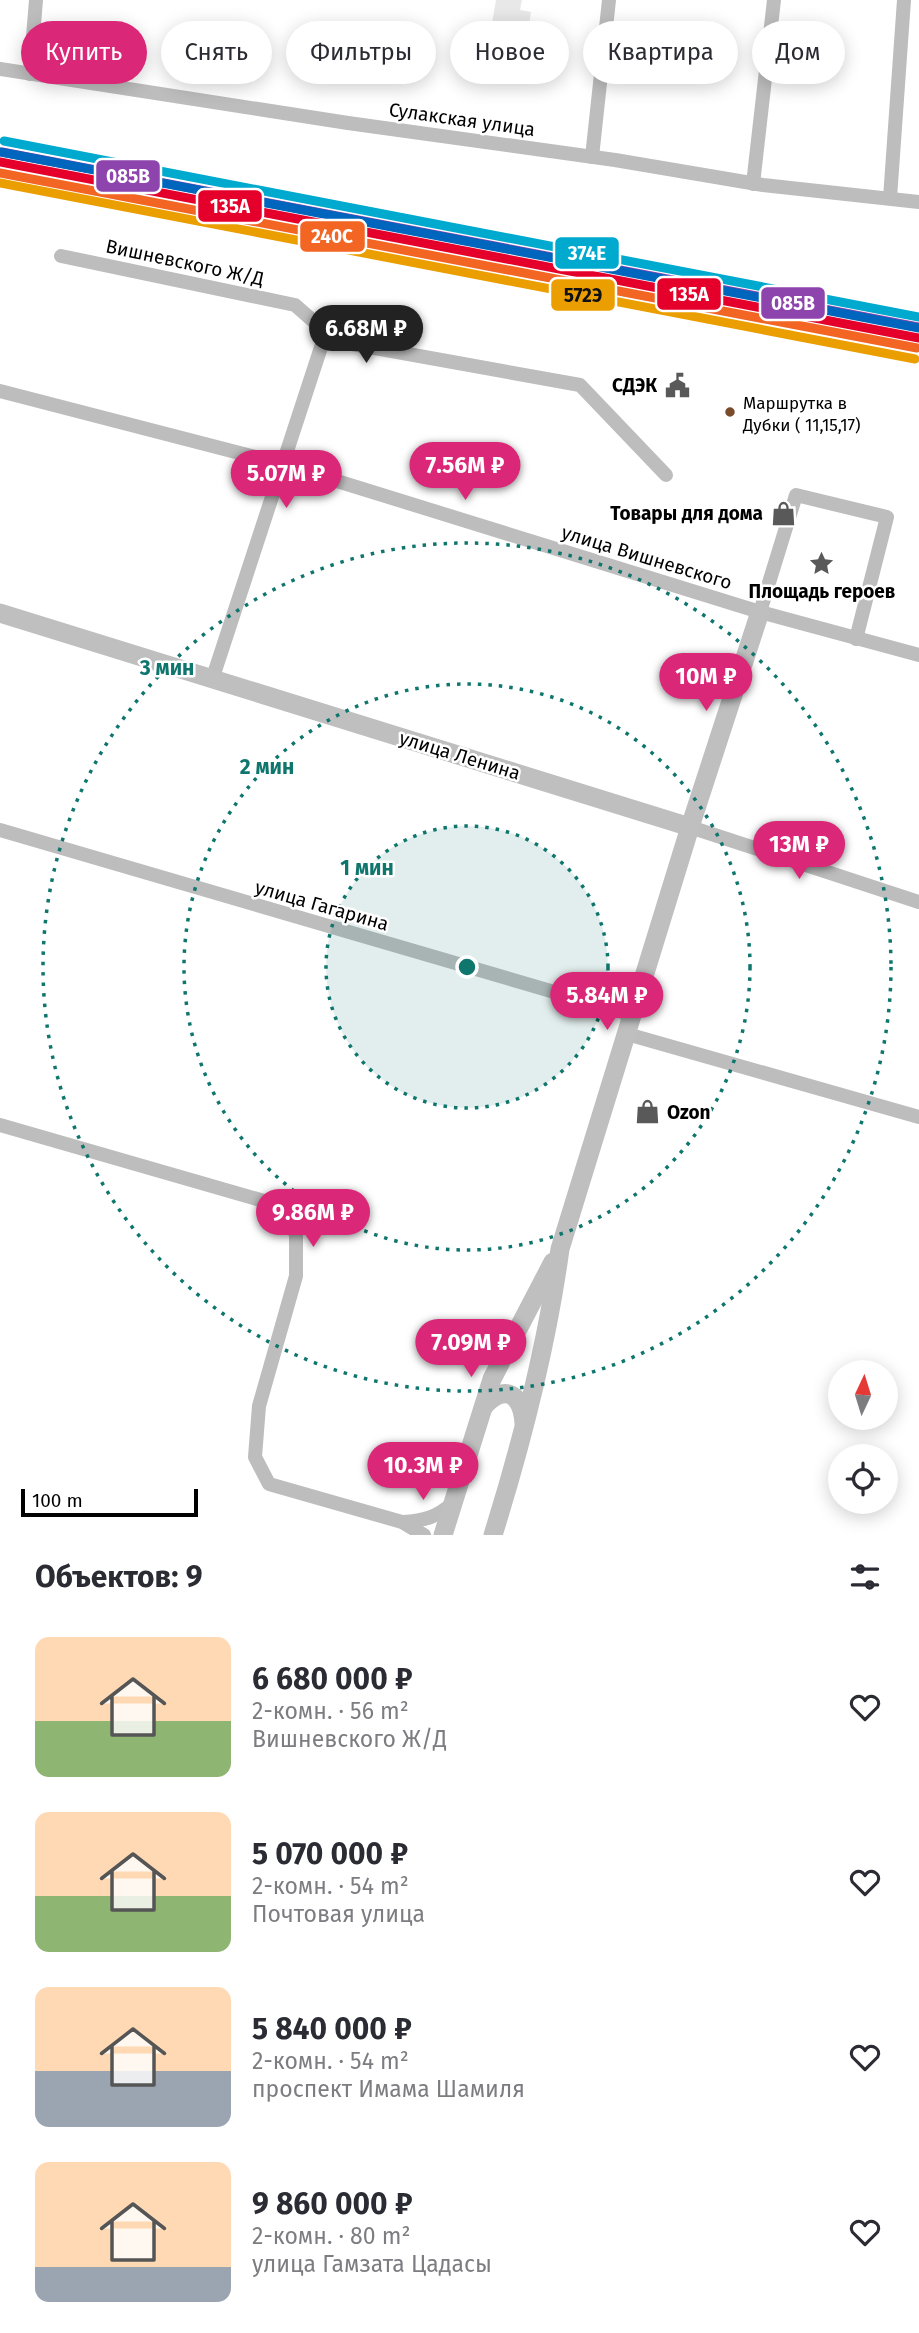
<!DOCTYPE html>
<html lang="ru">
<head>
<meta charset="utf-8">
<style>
	body { margin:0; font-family:"Fira Sans",sans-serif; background:#f7f7f7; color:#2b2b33; height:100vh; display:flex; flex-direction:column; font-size:26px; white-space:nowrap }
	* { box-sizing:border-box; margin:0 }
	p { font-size:23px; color:#7c7c81 }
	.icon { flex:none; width:38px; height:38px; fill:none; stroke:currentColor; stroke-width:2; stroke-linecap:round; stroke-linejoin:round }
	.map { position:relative; height:1535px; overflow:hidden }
	.drawer { display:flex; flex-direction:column; background:#fff; flex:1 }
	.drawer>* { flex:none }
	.banner { position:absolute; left:21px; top:21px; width:878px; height:63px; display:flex; gap:14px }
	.needle { width:46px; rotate:4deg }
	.controls { position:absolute; left:828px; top:1360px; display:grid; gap:14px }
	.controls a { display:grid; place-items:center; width:70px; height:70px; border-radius:50%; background:#fff; box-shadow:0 4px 18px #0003; font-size:35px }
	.scale { position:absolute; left:21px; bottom:18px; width:177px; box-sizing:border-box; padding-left:7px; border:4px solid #000; border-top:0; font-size:19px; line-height:24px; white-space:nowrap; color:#000; -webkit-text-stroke:5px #fff; paint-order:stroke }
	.price { position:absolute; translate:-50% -60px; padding:0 16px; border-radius:24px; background:#db2777; color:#fff; font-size:23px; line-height:46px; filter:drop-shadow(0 2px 4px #0008) }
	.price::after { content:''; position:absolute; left:50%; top:42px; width:21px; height:16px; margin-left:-10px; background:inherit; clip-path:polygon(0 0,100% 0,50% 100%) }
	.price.current { background:#222; color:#fff }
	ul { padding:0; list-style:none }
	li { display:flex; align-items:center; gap:21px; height:175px; padding:0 35px }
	li span { display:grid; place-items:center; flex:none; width:196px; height:140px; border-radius:14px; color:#555 }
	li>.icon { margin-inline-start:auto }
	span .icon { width:84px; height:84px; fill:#fffc; stroke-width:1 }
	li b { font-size:30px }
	h2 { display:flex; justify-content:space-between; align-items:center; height:84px; padding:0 35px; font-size:30px }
	.pill { padding:0 24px; border-radius:32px; background:#fff; box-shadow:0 4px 18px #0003; font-size:24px; line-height:63px }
	.pill.current { background:#db2777; color:#fff }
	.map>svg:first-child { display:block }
	.green { fill:#e8e8e8 }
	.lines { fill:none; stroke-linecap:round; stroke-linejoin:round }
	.street { stroke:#bdbdbd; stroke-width:14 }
	.secondary { stroke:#bfbfbf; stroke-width:19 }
	.rail-1-casing { stroke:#fff; stroke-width:14 }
	.rail-2-casing { stroke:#fff; stroke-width:14 }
	.rail-3-casing { stroke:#fff; stroke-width:14 }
	.rail-4-casing { stroke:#fff; stroke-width:14 }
	.rail-5-casing { stroke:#fff; stroke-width:14 }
	.rail-6-casing { stroke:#fff; stroke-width:14 }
	.rail-1 { stroke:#e4002b; stroke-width:9 }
	.rail-2 { stroke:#f26522; stroke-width:9 }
	.rail-3 { stroke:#8e44ad; stroke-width:9 }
	.rail-4 { stroke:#eb9e00; stroke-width:9 }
	.rail-5 { stroke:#00a9ce; stroke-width:9 }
	.rail-6 { stroke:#0065bd; stroke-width:9 }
	.ring { fill:none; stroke:#0f766e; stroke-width:3.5; stroke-dasharray:3.5 7 }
	.bus-dot { fill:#7a4b2a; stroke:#fff; stroke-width:2.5 }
	.labels { text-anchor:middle; stroke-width:5; stroke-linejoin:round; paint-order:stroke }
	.bus-label { font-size:17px; fill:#000; stroke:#fff; text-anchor:start }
	.street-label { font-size:19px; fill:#000; stroke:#fff }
	.poi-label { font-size:19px; font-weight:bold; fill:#000; stroke:#fff; text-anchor:end }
	.centre { fill:#0f766e; stroke:#fff; stroke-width:3.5 }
	.ring-label { font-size:21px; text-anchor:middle; font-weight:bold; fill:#0f766e; stroke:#fff; stroke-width:5; stroke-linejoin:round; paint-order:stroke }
	.line-badge { stroke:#fff; stroke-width:2.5 }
	.badge-label { font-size:19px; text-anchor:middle; font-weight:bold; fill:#fff }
	.pale-badge-label { font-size:19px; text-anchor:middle; font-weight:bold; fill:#111 }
</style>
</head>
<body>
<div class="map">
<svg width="919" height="1535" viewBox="0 0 919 1535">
	<rect width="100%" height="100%" fill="#fff"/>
	<!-- green -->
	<path class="green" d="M496 0H522L520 10 531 12 527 36 491 29Z"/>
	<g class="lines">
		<!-- street -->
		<g class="street">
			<path d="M0 69 348 123 615 160 763 185 919 202"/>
			<path d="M30 74 36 0"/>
			<path d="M592 157 609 0"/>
			<path d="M753 184 774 0"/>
			<path d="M890 198 904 0"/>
			<path d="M61 256 295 305 336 341 580 385 666 475"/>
			<path d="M0 391 282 464 760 612 919 655"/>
			<path d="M760 612 796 495 887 517 856 639"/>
			<path d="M213 677 326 332"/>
			<path d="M690 827 919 902"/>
			<path d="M0 830 633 1015"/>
			<path d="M627 1034 919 1117"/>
			<path d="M0 1125 264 1201 296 1233V1276L259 1406 255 1457 269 1484 402 1522 424 1535"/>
			<path d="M403 1522C424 1521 437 1517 453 1503"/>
		</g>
		<!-- secondary -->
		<g class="secondary">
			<path d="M0 613 690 827"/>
			<path d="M484 1406C505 1383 522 1394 524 1423"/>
			<path d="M443 1535 492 1379 553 1262"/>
			<path d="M493 1535C522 1442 547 1345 560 1249L690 827 760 612"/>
		</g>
		<defs>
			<path id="rail-1" d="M0 162 919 338"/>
			<path id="rail-2" d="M0 173 917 348"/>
			<path id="rail-3" d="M2 152 919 327"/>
			<path id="rail-4" d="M0 183 915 359"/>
			<path id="rail-5" d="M4 141 919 317"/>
			<path id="rail-6" d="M0 152 919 328"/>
		</defs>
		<!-- rail-1 casing -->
		<use href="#rail-1" class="rail-1-casing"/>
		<!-- rail-2 casing -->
		<use href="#rail-2" class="rail-2-casing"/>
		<!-- rail-3 casing -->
		<use href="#rail-3" class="rail-3-casing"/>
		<!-- rail-4 casing -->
		<use href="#rail-4" class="rail-4-casing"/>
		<!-- rail-5 casing -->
		<use href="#rail-5" class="rail-5-casing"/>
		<!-- rail-6 casing -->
		<use href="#rail-6" class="rail-6-casing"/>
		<!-- rail-1 -->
		<use href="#rail-1" class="rail-1"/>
		<!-- rail-2 -->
		<use href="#rail-2" class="rail-2"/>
		<!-- rail-3 -->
		<use href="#rail-3" class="rail-3"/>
		<!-- rail-4 -->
		<use href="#rail-4" class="rail-4"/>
		<!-- rail-5 -->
		<use href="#rail-5" class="rail-5"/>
		<!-- rail-6 -->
		<use href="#rail-6" class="rail-6"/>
	</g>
	<!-- distance rings -->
	<circle cx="467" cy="967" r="141" fill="#0f766e" fill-opacity=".12"/>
	<g class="ring">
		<circle cx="467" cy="967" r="141"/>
		<circle cx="467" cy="967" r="283"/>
		<circle cx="467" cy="967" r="424"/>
	</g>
	<!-- icons -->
	<defs>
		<symbol id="civic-bare" viewBox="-9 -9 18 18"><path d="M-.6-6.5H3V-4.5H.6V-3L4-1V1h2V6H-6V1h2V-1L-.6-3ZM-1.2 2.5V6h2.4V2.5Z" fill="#595959" stroke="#fff" stroke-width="2.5" paint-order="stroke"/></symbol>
		<symbol id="shop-bare" viewBox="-9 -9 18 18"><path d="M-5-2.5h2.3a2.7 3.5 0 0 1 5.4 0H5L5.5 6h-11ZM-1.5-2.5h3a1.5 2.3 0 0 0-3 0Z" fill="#595959" stroke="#fff" stroke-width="2.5" paint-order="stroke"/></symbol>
		<symbol id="sight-bare" viewBox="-9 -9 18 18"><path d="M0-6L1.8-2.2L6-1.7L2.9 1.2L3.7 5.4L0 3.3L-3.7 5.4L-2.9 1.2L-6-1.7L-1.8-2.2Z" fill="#595959" stroke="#fff" stroke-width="2.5" paint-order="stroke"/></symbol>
	</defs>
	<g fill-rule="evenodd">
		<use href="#civic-bare" x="660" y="368" width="35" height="35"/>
		<use href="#shop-bare" x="766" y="496" width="35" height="35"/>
		<use href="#sight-bare" x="804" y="546" width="35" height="35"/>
		<use href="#shop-bare" x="630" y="1094" width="35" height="35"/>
	</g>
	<!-- markers -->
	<circle class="bus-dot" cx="730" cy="412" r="6"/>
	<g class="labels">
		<!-- bus labels -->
		<g class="bus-label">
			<text x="743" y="409">Маршрутка в<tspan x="743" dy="22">Дубки ( 11,15,17)</tspan></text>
		</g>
		<!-- street labels -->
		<g class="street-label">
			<text transform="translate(462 119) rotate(8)" y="7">Сулакская улица</text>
			<text transform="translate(185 262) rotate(12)" y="7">Вишневского Ж/Д</text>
			<text transform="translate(647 557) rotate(17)" y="7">улица Вишневского</text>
			<text transform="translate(460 755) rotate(17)" y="7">улица Ленина</text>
			<text transform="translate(322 905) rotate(16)" y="7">улица Гагарина</text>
		</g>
		<!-- poi labels -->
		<g class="poi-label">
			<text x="657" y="392">СДЭК</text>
			<text x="763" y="520">Товары для дома</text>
			<text x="822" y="598" text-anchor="middle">Площадь героев</text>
			<text x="667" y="1119" text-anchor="start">Ozon</text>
		</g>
	</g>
	<circle cx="467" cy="967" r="10" class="centre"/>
	<g class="ring-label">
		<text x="167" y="675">3 мин</text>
		<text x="267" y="774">2 мин</text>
		<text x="367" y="875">1 мин</text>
	</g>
	<g class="line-badge">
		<rect x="95" y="159" width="66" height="34" rx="7" fill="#8e44ad"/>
		<rect x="197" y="189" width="66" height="34" rx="7" fill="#e4002b"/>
		<rect x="299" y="220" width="67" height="33" rx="7" fill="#f26522"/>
		<rect x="554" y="236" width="66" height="34" rx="7" fill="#00a9ce"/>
		<rect x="656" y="277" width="66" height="34" rx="7" fill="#e4002b"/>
		<rect x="550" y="278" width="66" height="34" rx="7" fill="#eb9e00"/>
		<rect x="760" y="286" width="66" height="34" rx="7" fill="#8e44ad"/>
	</g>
	<g class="badge-label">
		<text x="128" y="183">085В</text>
		<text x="230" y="213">135А</text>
		<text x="332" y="243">240С</text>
		<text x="587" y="260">374Е</text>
		<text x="689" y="301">135А</text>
		<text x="793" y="310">085В</text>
	</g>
	<g class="pale-badge-label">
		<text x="583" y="302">572Э</text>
	</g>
</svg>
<div class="controls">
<a><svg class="needle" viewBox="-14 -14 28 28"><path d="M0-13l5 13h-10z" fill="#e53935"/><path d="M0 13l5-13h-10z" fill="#7c7c81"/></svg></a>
<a><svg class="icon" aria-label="locate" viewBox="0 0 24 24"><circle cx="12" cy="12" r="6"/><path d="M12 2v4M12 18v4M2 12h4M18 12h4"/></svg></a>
</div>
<div class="scale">100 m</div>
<b class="price current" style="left:366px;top:365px">6.68M ₽</b>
<b class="price" style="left:465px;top:502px">7.56M ₽</b>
<b class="price" style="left:286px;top:510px">5.07M ₽</b>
<b class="price" style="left:706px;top:713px">10M ₽</b>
<b class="price" style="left:799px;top:881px">13M ₽</b>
<b class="price" style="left:607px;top:1032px">5.84M ₽</b>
<b class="price" style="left:313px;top:1249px">9.86M ₽</b>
<b class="price" style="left:471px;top:1379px">7.09M ₽</b>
<b class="price" style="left:423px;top:1502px">10.3M ₽</b>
<div class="banner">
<a class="pill current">Купить</a>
<a class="pill">Снять</a>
<a class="pill">Фильтры</a>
<a class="pill">Новое</a>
<a class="pill">Квартира</a>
<a class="pill">Дом</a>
</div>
</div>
<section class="drawer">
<h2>Объектов: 9<svg class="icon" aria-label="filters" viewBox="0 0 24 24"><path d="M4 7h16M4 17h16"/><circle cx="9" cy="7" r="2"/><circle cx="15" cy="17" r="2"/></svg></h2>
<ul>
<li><span style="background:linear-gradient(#ffd9b3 60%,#8fb573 0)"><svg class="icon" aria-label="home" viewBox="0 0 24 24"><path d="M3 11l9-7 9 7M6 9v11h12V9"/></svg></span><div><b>6 680 000 ₽</b><p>2-комн. · 56 m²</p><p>Вишневского Ж/Д</p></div><svg class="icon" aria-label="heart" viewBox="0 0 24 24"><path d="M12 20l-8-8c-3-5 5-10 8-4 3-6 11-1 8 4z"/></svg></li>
<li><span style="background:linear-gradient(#ffd9b3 60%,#8fb573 0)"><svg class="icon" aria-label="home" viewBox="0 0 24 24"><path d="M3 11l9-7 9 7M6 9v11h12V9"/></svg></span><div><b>5 070 000 ₽</b><p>2-комн. · 54 m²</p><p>Почтовая улица</p></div><svg class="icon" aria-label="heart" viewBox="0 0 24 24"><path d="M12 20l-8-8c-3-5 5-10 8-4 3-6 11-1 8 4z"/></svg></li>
<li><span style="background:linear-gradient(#ffd9b3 60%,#9aa5b1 0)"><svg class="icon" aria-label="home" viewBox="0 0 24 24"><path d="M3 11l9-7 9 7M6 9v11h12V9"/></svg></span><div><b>5 840 000 ₽</b><p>2-комн. · 54 m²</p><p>проспект Имама Шамиля</p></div><svg class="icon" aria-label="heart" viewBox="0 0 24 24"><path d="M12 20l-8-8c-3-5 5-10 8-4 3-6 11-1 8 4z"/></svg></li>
<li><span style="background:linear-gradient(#ffd9b3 75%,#9aa5b1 0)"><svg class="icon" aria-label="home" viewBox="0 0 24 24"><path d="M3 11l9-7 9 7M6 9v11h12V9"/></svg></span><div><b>9 860 000 ₽</b><p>2-комн. · 80 m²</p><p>улица Гамзата Цадасы</p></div><svg class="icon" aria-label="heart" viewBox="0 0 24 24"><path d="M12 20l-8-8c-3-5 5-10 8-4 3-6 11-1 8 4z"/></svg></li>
</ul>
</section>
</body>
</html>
